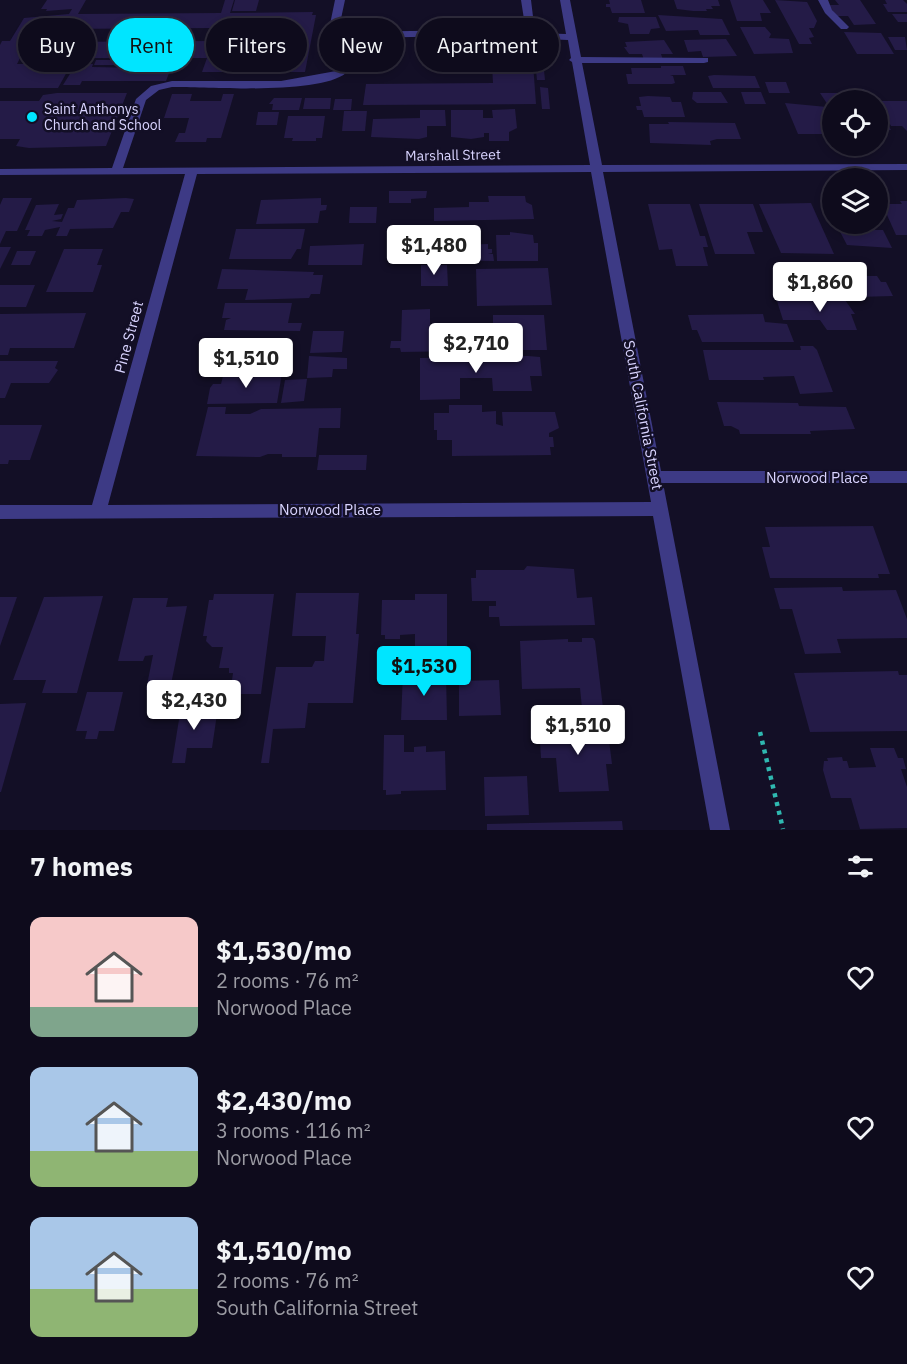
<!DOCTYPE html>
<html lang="en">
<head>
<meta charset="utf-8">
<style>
	body { margin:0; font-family:"IBM Plex Sans",sans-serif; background:#171425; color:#f1f3f6; height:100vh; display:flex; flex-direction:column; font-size:22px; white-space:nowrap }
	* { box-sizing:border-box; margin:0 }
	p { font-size:20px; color:#9b9ba3 }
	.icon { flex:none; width:33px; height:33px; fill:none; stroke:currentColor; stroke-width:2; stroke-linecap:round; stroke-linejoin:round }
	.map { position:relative; height:830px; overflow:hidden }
	.drawer { display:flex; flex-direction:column; background:#0e0b1c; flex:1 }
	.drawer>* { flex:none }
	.guide { position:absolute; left:18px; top:18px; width:600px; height:54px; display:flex; gap:12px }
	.fabs { position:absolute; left:822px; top:90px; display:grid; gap:12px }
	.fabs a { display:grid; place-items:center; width:66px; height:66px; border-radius:50%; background:#0e0b1c; box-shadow:0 3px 9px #0003,0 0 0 2px #2e2b3b; font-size:30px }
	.price { position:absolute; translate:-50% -51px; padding:0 14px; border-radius:6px; background:#fff; color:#222; font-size:20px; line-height:39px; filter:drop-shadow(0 2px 3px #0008) }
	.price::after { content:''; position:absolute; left:50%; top:36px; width:18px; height:14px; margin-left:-9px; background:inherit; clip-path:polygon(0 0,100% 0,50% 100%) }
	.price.active { background:#00e5ff; color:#111 }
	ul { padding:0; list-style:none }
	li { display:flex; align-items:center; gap:18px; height:150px; padding:0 30px }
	li span { display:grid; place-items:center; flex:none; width:168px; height:120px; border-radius:12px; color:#555 }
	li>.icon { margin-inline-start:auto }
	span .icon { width:72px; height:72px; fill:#fffc; stroke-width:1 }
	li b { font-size:26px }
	h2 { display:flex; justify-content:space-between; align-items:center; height:72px; padding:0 30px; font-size:26px }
	.pill { padding:0 21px; border-radius:27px; background:#0e0b1c; box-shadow:0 3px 9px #0003,0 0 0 2px #2e2b3b; font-size:21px; line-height:54px }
	.pill.active { background:#00e5ff; color:#111 }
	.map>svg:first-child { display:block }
	.building { fill:#241b47; fill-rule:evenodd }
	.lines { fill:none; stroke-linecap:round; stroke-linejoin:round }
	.path { stroke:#2fb8b0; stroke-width:4.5; stroke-dasharray:4 5; stroke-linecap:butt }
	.minor { fill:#3d3a85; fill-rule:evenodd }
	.poi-dot { fill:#00e5ff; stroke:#130f26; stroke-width:2 }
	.labels { text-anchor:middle; stroke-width:5; stroke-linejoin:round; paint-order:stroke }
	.far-poi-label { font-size:14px; fill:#d9d4ff; stroke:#130f26; text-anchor:start }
	.far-street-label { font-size:14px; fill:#d9d4ff; stroke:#130f26 }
	.street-label { font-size:15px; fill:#d9d4ff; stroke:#130f26 }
</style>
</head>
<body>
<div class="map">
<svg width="907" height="830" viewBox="0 0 907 830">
	<rect width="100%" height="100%" fill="#130f26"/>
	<!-- building -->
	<g class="building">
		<path d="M47 0H86L78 14 221 13 225 0H234L230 13 313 12 312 15H316L305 72H278L287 29H277L275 35H279L273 44H277L275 51H272L271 54H275L273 60H269L271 63 267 72H202L207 58H20L17 64H43L52 65 50 69 68 70 58 88H0V45L2 41H10L24 18 69 14 72 9 46 11 47 9H41ZM216 28 212 41 45 42 52 29Z"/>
		<path d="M235 0H259L256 11H232Z"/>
		<path d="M609 0H641L645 13H612L610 7H606V4H610Z"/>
		<path d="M674 0H718L720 6H711L713 9H706L707 11H693L677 9Z"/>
		<path d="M730 0H763L771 13H760L762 21H737Z"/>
		<path d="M775 0 807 2 817 21 814 28H809L814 37 809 38 812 44H799Z"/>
		<path d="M835 0H860L876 24 854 25 848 16H836L829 5H839Z"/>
		<path d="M885 0H903L907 4V12H888L883 4H887Z"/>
		<path d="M892 14H907V22H898Z"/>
		<path d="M658 15 722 19 730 35H700L698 30 666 31Z"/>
		<path d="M619 17H656L660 28 651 29 649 34H630L628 24 618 22Z"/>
		<path d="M740 27H765L771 34 769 38 789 39 793 53 754 54Z"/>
		<path d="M844 32 881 33 894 54H857Z"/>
		<path d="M888 37H905L907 50H895Z"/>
		<path d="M726 39 737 56 703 57 701 51 688 52 684 40Z"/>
		<path d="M664 40 673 54H661L663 60H644L642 54H629L624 47H627L625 42Z"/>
		<path d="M491 48 532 50 536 104 363 105 366 84 493 83Z"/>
		<path d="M96 60H130L128 65H94Z"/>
		<path d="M535 60H543L545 80H537Z"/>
		<path d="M140 63H160L158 67 171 68 166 81H82L80 85H63L73 69H68L71 64H93L92 67 138 68Z"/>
		<path d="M661 66H683L686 75H670L673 76 675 83 672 84H628L626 74H632L631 68H661Z"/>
		<path d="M714 75 755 76 760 88H713L708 76Z"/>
		<path d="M765 82H786L790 93H769Z"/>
		<path d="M540 87 548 88 550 109H542Z"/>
		<path d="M850 89H864L870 100H832V111L820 93H852Z"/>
		<path d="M693 92H721L728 103H697L692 99Z"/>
		<path d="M741 92H761L766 104H745Z"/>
		<path d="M57 93H127L106 146 29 148 16 146 20 139H0V101H39L43 95Z"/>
		<path d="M172 94H192L190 101H221L223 94H234L221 138H207L206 142H175L179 133H185L189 118H164Z"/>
		<path d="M648 96 670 97 672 102H681L685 117H644L642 110H637L636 106H641L639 97Z"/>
		<path d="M274 98H302L299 110H272L273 104H269Z"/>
		<path d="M305 98H331L330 109H303Z"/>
		<path d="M335 99H352L351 110H333Z"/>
		<path d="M878 101H907V131L902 126H891Z"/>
		<path d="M785 103 827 107 829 110H823L832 134H798Z"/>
		<path d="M515 109 517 128 509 132V141H489V133H484V137L471 139 451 137V110H483V118H493L492 110Z"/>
		<path d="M420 110H445L446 126H427V137L419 139 371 137 373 119 420 118Z"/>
		<path d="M344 111H367L365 131H342Z"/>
		<path d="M878 111 885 119 891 130H878Z"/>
		<path d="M258 112H279L277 125H256Z"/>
		<path d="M288 116H325L322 138H316V141H292L293 138H284Z"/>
		<path d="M668 122 735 123 741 139H717L710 141 711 145 650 143 649 124H669Z"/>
		<path d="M389 191H427L426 198 411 199V203H389Z"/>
		<path d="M488 196H525L526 202 532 205 534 219 434 221V208L469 207V202H489Z"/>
		<path d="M3 198H32L17 231H6L0 244V205Z"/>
		<path d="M126 198 134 199 129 212H121L113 228 70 229 67 236H56L60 227 45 230 42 236H27L30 230H25L36 205 59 204 54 215 63 214 61 219 52 221 62 222 68 208H74L77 200Z"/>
		<path d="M321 198V205H327L326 210 320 211 318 223 256 224 261 200Z"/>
		<path d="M900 201H907V235H896L883 206V204H902Z"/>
		<path d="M811 203 834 254 781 253 759 204Z"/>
		<path d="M648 204H690L700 236H705L708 247H703L708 266H676L672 249 659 250Z"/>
		<path d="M699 204H753L763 232H747L755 254H715Z"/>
		<path d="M350 207H377L376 223H349Z"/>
		<path d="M836 224H872L875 230H883L892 248 847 245Z"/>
		<path d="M236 229H305L301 249H297L291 259H229Z"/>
		<path d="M510 232 533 235 534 243H538V261H497L496 235H510Z"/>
		<path d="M364 244 362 265H308L310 246Z"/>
		<path d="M488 244V249H492V253L488 254H493L494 261 436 260V246Z"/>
		<path d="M0 247H11L0 269Z"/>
		<path d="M64 249H103L97 265H102L93 292H46Z"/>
		<path d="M17 251H36L30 265H11Z"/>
		<path d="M421 265H447L448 286H421Z"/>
		<path d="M548 268 552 305 477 306 476 269Z"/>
		<path d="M222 269 314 272 313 275H323L320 294H311L309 298 245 300 248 289H217Z"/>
		<path d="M848 276H877L881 282H886L893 296 857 297Z"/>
		<path d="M0 285H35L26 307H0Z"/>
		<path d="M845 300 855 314H851L857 330H827L820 320H783L777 301Z"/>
		<path d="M225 303H292L288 323H302L300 331 224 330 226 320 231 318H222Z"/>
		<path d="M430 309V332H446L447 348H463V351L401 352 400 348H390L391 341H401L402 310Z"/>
		<path d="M86 313 74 348H10L8 355H0V314Z"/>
		<path d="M763 314 765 322 787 324 794 342H702L697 330H692L688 315Z"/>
		<path d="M493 315H544L547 350H496V344H486L485 324H493Z"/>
		<path d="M313 331H344L342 352 310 353Z"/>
		<path d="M800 346H813L817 350 833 392 800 394 794 376 763 377 764 380H709L703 350H801Z"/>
		<path d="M309 356 347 358V369H333L332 377 307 378Z"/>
		<path d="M528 356 540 357 542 376H530L532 391H493L492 378H460V399L420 400V358Z"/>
		<path d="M0 361H58L55 368 58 370 49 383H11L5 398H0Z"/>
		<path d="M245 371V373H282L277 403 207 404 210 388 213 384H221L224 372Z"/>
		<path d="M307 379 304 401 281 403 285 380Z"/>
		<path d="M717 402 798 403 799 406 846 407 855 429 810 431 811 434H740L739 430 731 426H724Z"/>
		<path d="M449 405H482V412L496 411V424L503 426 502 412H555L559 428 549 433V437H553L554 447H550L551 455 452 456V440H437V430H434V413H449Z"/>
		<path d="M208 407H226L225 414H250L261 409 341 408 340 428H319L316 457H282V454H268L260 457 196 456Z"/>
		<path d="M0 425H42L30 460H9L8 464H0Z"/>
		<path d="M319 455H367L366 470H317Z"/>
		<path d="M873 526 890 574H878L879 578H770L762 547H770L765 527Z"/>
		<path d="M527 566 574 569 577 598 592 597 595 625 500 626 499 617H489V606H496V601H472L471 578H476V570H524Z"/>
		<path d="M842 587 843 591 896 590 907 619V638L837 639 841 653 805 654 792 609H780L774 588Z"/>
		<path d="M296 593H359L356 634H359L353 703H308L305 728 273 729 269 763H261L276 667H312L315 661H324L326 636H292Z"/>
		<path d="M214 594H274L261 694H230L233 673H229V668H219L223 647H212L206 641 207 636H203L209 600H213Z"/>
		<path d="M415 594H447V664H415V634L400 635V639H385V635H381L382 600H415Z"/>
		<path d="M103 596 77 693H42L46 680H13L44 597Z"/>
		<path d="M0 597H17L0 646Z"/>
		<path d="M133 598H168L166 607 187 606 170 689 146 690 153 655 145 656 143 661H118Z"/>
		<path d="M582 638H593L595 641 603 708H582L580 688 522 689 520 641 568 639V642H582Z"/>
		<path d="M898 671 899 675H907V731L810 732 794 673Z"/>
		<path d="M403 673H446L447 720H401Z"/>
		<path d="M499 680 501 715 459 716V681Z"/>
		<path d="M87 692H123L114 731H99L97 739H85L87 731H76Z"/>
		<path d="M26 703 1 792H0V704Z"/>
		<path d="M181 707H218L212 748H187L185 763H172Z"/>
		<path d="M539 725H607L612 764H606L609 791 559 792 556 758H541Z"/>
		<path d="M384 735H404V752H414V747L426 746V752L445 751 446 790 401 791V794L386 795V790H383Z"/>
		<path d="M870 748H894L898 758H903L906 769H901L907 787V828L860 829 851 798H831L823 770 824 761H828L827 758 842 757 843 761H847L849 768 876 767Z"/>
		<path d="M527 776 529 815 485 816 484 777Z"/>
		<path d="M622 821 623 830H487V824Z"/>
	</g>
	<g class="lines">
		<!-- path -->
		<path class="path" d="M760 732 783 829"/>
		<!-- minor -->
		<g class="minor">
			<path d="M335 0H345L339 28 348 32 474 30 526 32 521 0H531L535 33 566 34 560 0H570L581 57 708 58V62L704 63H582L602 165 907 164V170L603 172 661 471H907V483H663L730 830H710L653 516 0 519V505H92L185 174 0 175V169L112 168 136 99 151 86 172 81H281L336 71 341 36 329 29ZM474 36 568 40 571 58 569 60 572 62 590 165 123 168 146 100 159 90 172 87C210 87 319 95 346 73L351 38ZM591 172 651 502 108 505 197 174Z"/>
			<path d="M818 0H828L832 10 849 27 847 29H841L825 13Z"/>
		</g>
	</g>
	<!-- markers -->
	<circle class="poi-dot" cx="32" cy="117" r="6"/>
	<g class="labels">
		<!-- far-poi labels -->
		<g class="far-poi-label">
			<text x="44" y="114">Saint Anthonys<tspan x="44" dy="16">Church and School</tspan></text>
		</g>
		<!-- far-street labels -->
		<g class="far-street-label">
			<text transform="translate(453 155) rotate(-1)" y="5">Marshall Street</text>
		</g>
		<!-- street labels -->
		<g class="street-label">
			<text transform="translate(129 337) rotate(-75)" y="5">Pine Street</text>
			<text transform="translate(643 415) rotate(79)" y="5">South California Street</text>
			<text x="817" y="483">Norwood Place</text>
			<text x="330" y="515">Norwood Place</text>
		</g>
	</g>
</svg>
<div class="fabs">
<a><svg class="icon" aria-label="locate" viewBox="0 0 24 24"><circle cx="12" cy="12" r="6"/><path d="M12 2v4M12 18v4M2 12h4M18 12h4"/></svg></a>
<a><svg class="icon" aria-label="layers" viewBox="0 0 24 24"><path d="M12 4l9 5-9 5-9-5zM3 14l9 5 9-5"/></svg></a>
</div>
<b class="price" style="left:434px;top:276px">$1,480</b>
<b class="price" style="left:820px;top:313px">$1,860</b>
<b class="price" style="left:476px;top:374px">$2,710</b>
<b class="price" style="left:246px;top:389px">$1,510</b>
<b class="price active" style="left:424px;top:697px">$1,530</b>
<b class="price" style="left:194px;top:731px">$2,430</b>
<b class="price" style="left:578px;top:756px">$1,510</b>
<div class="guide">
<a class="pill">Buy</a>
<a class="pill active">Rent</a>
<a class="pill">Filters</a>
<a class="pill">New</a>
<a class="pill">Apartment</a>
</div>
</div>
<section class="drawer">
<h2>7 homes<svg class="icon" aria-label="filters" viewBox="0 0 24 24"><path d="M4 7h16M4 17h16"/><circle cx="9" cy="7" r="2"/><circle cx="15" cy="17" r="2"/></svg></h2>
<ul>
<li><span style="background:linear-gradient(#f6c9c9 75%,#7fa58c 0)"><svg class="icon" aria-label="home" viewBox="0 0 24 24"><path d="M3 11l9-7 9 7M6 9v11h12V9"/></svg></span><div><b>$1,530/mo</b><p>2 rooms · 76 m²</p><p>Norwood Place</p></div><svg class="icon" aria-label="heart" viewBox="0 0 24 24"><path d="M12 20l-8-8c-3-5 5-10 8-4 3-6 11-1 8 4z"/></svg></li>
<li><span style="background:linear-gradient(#a9c7e8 70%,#8fb573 0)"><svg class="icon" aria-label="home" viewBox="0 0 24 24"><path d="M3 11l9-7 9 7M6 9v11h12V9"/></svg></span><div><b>$2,430/mo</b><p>3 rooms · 116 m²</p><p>Norwood Place</p></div><svg class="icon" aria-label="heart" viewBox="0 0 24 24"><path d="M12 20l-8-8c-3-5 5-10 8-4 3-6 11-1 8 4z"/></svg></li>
<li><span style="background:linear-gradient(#a9c7e8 60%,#8fb573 0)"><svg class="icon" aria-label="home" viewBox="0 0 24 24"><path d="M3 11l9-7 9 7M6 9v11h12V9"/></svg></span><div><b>$1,510/mo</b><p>2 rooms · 76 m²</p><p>South California Street</p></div><svg class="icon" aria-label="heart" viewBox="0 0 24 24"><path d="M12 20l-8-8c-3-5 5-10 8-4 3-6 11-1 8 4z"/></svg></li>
</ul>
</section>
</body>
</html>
